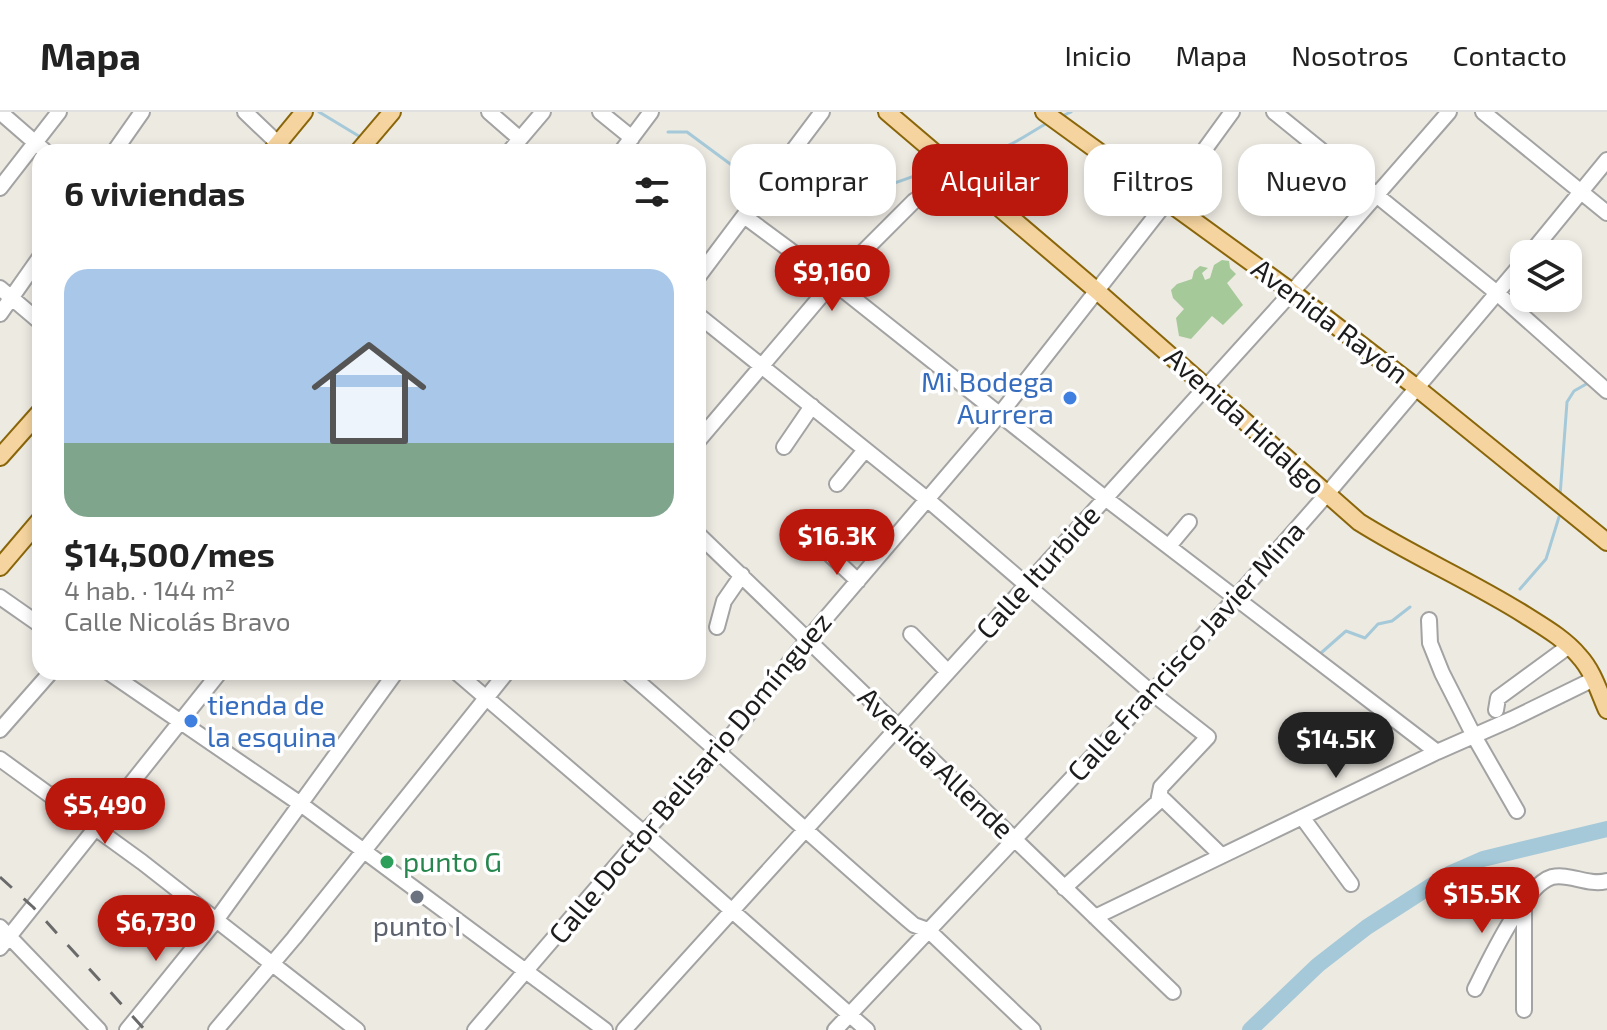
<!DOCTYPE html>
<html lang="es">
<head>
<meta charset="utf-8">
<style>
	body { margin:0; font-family:"Exo 2",sans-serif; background:#f6f6f6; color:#222; height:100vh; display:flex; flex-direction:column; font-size:30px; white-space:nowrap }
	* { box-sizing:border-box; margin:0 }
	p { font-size:26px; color:#767676 }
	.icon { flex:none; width:44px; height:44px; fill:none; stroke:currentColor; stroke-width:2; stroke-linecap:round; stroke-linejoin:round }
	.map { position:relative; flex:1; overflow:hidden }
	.panel { position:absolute; left:32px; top:32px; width:674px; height:536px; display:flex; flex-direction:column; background:#fff; border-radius:24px; box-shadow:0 4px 12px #0003 }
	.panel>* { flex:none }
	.top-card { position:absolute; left:730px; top:32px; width:756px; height:72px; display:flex; gap:16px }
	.controls { position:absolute; left:1510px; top:128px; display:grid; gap:16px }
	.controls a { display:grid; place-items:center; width:72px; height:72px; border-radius:16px; background:#fff; box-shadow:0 4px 12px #0003; font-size:40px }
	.price { position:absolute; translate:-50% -68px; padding:0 18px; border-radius:28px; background:#ba170d; color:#fff; font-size:26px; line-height:52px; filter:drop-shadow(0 2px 4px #0008) }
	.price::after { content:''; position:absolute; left:50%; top:48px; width:24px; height:18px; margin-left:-12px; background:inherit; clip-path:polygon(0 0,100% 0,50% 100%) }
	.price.on { background:#222; color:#fff }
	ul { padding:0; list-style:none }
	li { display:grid; align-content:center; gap:16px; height:424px; padding:0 32px }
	li span { display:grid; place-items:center; height:248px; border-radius:24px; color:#555 }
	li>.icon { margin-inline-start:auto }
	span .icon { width:144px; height:144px; fill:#fffc; stroke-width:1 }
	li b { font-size:34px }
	h2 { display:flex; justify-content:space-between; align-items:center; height:96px; padding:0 32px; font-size:34px }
	.pill { padding:0 28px; border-radius:24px; background:#fff; box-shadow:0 4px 12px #0003; font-size:28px; line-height:72px }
	.pill.on { background:#ba170d; color:#fff }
	header { display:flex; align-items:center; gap:48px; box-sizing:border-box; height:112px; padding:0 40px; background:#fff; border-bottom:2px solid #e0e0e0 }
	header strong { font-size:38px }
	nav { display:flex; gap:44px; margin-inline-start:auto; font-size:28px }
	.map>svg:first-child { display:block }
	.forest { fill:#a5c999 }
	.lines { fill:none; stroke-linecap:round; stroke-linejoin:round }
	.stream { stroke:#a5c9d8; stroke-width:3 }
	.river { stroke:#a5c9d8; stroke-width:16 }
	.minor-casing { stroke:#a3a3a3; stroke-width:18 }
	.major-casing { stroke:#8a660a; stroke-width:20 }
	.minor { stroke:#fff; stroke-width:14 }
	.major { stroke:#f5d49f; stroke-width:16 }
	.rail { stroke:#6a6a6a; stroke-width:3; stroke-dasharray:16 16; stroke-linecap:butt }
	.shop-dot { fill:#3f7fe0; stroke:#fff; stroke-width:3 }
	.leisure-dot { fill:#2e9e5b; stroke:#fff; stroke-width:3 }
	.worship-dot { fill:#6b7280; stroke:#fff; stroke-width:3 }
	.labels { text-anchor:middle; stroke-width:7; stroke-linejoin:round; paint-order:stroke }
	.street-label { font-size:28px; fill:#1c1c1c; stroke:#fff }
	.shop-label { font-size:28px; fill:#366cbe; stroke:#fff; text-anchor:end }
	.leisure-label { font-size:28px; fill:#27864d; stroke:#fff; text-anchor:start }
	.worship-label { font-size:28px; fill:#5b616d; stroke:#fff }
</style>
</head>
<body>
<header>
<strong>Mapa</strong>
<nav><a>Inicio</a><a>Mapa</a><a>Nosotros</a><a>Contacto</a></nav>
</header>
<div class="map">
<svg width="1607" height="918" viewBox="0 0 1607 918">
	<rect width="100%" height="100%" fill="#edeae2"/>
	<!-- forest -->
	<path class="forest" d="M 1222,148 L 1229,149 L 1230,156 L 1236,162 L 1227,171 L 1243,193 L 1223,213 L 1212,204 L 1191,227 L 1179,224 L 1176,206 L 1184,197 L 1173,186 L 1171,178 L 1177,172 L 1192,167 L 1194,159 L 1200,154 L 1208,156 L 1202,161 L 1205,168 L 1210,166 L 1214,153 Z"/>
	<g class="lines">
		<!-- stream -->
		<path class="stream" d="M 319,0 L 362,26
			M 1060,5 L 1071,0
			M 668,20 L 687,20 L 760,74
			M 953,49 C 978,27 979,44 999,37 C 1016,32 1034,18 1049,10
			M 770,81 C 815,108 896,69 943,54
			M 1560,384 L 1567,290 L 1574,279 L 1588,271
			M 1520,477 L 1546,447 L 1559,405
			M 1321,541 L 1346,519 L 1365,526 L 1378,512 L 1392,509 L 1410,495"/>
		<!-- river -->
		<path class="river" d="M 1250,918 L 1318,853 L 1367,815 L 1451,761 L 1483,747 L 1607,717"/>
		<!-- minor casing -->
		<g class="minor-casing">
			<path id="minor" d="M 0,0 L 46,40
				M 245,0 L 287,40
				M 489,0 L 520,27
				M 600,0 L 632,26
				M 1274,0 L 1497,181 L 1607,279
				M 1483,0 L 1607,101
				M 114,40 L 142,0
				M 509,40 L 543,0
				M 621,40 L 651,0
				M 0,76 L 59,0
				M 744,104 L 833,170 L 1105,386 L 1437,640
				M 1530,142 L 1607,48
				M 698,165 L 822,0
				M 0,176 L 40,210
				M 0,202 L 40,145
				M 698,203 L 928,388 L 1152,581 L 1208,625 L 1161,675 L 1158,690 L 1064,776
				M 698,329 L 833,170 L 914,89 L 957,61
				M 784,335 L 812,294
				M 837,372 L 865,338
				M 698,422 L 1173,880
				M 1169,434 L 1189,410
				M 825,438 L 858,469
				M 0,485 L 40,513
				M 1429,508 L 1430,531 L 1442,561 L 1474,624 L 1517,699
				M 717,515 L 724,489 L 742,463
				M 911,522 L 948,560
				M 108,560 L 302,693 L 605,918
				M 456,560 L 644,721 L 867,918
				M 627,560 C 724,643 817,730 914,813 L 928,818 L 1033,918
				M 1496,598 L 1498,586 L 1569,534
				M 0,618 L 51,560
				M 0,647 L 142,750 L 357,918
				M 1160,684 L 1222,744
				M 1302,705 L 1351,772
				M 1524,792 L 1524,898
				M 1095,805 L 1437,640 L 1512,607 L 1594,567
				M 0,815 L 99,918
				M 0,836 L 220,560
				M 1475,877 C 1488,851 1524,773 1552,765 C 1570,761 1588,774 1607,769
				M 127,918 L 217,807 L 396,560
				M 216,918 L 294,826 L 507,560
				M 475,918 L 644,721 L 719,639 L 808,527 L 1000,302 L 1168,88 L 1232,0
				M 624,918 L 1292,180 L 1449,0
				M 835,918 L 1152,581 L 1327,382 L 1524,149"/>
		</g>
		<!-- major casing -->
		<g class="major-casing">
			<path id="major" d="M 887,0 L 1097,179 L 1359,410 C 1413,444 1471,469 1525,503 C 1544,515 1565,527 1579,544 C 1593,559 1599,580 1607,598
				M 1044,0 L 1292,180 L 1417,276 L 1607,430
				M 271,40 L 304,0
				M 358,40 L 392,0
				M 0,345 L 40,300
				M 0,455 L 40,408"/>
		</g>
		<!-- minor -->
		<use href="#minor" class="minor"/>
		<!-- major -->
		<use href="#major" class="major"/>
		<!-- rail -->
		<path class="rail" d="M 0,765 L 33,795 L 145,918"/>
	</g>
	<!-- markers -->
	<g class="shop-dot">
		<circle cx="1070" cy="286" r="8"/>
		<circle cx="191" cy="609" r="8"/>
	</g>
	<circle class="leisure-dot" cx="387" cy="750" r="8"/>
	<circle class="worship-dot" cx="417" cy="785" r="8"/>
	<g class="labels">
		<!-- street labels -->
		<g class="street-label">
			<text transform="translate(1330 209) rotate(37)" y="10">Avenida Rayón</text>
			<text transform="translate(1245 309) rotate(42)" y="10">Avenida Hidalgo</text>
			<text transform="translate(1038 460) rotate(-48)" y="10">Calle Iturbide</text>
			<text transform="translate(1186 539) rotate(-48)" y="10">Calle Francisco Javier Mina</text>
			<text transform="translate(936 651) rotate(44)" y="10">Avenida Allende</text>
			<text transform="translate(690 666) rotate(-50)" y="10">Calle Doctor Belisario Domínguez</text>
		</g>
		<!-- shop labels -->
		<g class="shop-label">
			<text x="1054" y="280">Mi Bodega<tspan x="1054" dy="32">Aurrera</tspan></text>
			<text x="207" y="603" text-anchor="start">tienda de<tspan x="207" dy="32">la esquina</tspan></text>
		</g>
		<!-- leisure labels -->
		<g class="leisure-label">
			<text x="403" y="760">punto G</text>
		</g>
		<!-- worship labels -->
		<g class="worship-label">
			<text x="417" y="824">punto I</text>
		</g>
	</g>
</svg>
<div class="controls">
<a><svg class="icon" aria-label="layers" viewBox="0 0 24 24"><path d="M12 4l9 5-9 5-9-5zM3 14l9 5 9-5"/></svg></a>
</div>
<b class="price" style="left:832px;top:201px">$9,160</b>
<b class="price" style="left:837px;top:465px">$16.3K</b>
<b class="price on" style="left:1336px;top:668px">$14.5K</b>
<b class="price" style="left:105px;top:734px">$5,490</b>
<b class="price" style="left:1482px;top:823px">$15.5K</b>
<b class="price" style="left:156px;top:851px">$6,730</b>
<div class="top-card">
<a class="pill">Comprar</a>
<a class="pill on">Alquilar</a>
<a class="pill">Filtros</a>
<a class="pill">Nuevo</a>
</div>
<section class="panel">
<h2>6 viviendas<svg class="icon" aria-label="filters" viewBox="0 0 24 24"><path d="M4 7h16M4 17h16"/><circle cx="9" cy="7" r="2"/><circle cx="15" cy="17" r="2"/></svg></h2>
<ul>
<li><span style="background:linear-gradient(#a9c7e8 70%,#7fa58c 0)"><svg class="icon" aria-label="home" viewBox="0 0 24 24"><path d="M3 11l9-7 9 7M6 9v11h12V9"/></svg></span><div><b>$14,500/mes</b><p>4 hab. · 144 m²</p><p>Calle Nicolás Bravo</p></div></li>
</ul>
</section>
</div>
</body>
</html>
